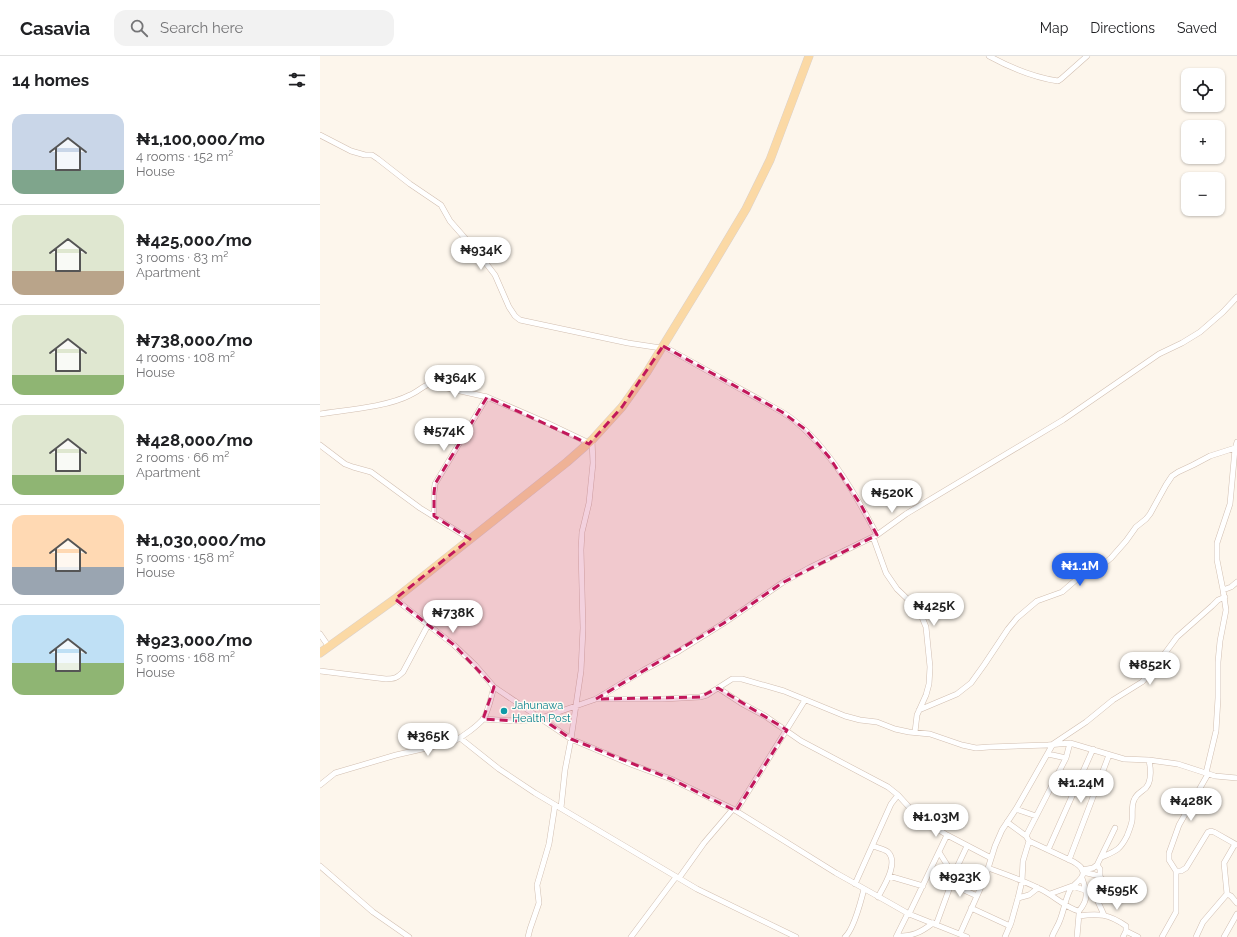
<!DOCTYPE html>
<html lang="en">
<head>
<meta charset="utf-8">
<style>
	body { margin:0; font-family:Raleway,sans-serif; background:#f2f2f2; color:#202124; height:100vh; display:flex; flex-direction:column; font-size:15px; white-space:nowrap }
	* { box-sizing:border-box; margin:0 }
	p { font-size:13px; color:#757577 }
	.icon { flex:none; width:22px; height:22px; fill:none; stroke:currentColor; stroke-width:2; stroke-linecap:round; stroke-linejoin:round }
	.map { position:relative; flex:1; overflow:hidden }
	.drawer { display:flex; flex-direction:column; background:#fff; width:320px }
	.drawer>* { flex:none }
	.tools { position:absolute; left:861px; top:12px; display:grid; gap:8px }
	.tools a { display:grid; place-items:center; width:44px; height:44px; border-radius:8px; background:#fff; box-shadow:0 1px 3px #0004; font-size:20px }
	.price { position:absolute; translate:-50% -34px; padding:0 9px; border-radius:14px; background:#fff; color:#222; font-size:13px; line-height:26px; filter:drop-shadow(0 1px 2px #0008) }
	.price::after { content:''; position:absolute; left:50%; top:24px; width:12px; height:9px; margin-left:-6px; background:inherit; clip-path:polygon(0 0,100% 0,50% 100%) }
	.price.selected { background:#2563eb; color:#fff }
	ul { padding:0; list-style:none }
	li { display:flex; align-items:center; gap:12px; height:100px; padding:0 12px }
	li+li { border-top:1px solid #e0e0e0 }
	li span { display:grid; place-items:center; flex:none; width:112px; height:80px; border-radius:12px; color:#555 }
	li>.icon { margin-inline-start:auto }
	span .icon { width:48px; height:48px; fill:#fffc; stroke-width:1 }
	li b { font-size:17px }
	h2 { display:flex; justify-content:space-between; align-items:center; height:48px; padding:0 12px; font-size:17px }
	header { display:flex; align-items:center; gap:24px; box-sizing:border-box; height:56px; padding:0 20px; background:#fff; border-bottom:1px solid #e0e0e0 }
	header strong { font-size:19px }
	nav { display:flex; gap:22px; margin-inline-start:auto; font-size:14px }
	.search { width:280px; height:36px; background:#f2f2f2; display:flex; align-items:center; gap:10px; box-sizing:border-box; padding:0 14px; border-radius:12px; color:#757577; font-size:15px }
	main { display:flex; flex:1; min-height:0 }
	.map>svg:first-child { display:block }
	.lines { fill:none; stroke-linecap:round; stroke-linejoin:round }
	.street-casing { stroke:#d1beb0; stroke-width:6 }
	.primary-casing { stroke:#dad1cd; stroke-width:9 }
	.street { stroke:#fff; stroke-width:5 }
	.primary { stroke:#fbd9a5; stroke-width:8 }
	.marked { fill:#c2185b; fill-opacity:0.2; stroke:#c2185b; stroke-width:3; stroke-dasharray:8 5; stroke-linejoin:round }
	.culture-dot { fill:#0f9aa8; stroke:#fffaf3; stroke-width:1.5 }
	.labels { text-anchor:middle; stroke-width:3; stroke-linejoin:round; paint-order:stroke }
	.culture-label { font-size:11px; fill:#0d838f; stroke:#fffaf3; text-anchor:start }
</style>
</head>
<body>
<header>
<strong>Casavia</strong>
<div class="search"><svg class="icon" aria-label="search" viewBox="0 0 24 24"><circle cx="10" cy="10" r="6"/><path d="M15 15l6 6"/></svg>Search here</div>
<nav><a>Map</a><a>Directions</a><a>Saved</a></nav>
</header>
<main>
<section class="drawer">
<h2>14 homes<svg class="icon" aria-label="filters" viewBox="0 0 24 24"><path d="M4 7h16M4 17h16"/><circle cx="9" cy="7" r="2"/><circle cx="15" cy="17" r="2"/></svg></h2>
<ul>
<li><span style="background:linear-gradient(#c9d6e8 70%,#7fa58c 0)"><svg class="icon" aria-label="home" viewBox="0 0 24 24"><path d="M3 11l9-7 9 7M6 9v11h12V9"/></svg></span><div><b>₦1,100,000/mo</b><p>4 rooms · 152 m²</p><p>House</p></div></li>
<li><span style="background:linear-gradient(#dfe7d0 70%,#b9a48a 0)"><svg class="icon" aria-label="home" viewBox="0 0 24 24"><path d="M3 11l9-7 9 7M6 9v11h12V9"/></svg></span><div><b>₦425,000/mo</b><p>3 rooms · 83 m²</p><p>Apartment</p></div></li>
<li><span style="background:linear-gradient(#dfe7d0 75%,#8fb573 0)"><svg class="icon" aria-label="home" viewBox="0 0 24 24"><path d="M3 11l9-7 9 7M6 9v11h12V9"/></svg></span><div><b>₦738,000/mo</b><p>4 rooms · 108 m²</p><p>House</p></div></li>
<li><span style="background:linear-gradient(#dfe7d0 75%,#8fb573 0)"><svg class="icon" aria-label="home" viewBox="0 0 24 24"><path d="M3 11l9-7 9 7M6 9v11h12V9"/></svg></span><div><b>₦428,000/mo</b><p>2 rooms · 66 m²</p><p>Apartment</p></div></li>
<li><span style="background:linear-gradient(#ffd9b3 65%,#9aa5b1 0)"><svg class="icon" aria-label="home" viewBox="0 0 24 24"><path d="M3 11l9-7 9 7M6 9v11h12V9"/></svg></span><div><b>₦1,030,000/mo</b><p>5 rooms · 158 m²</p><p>House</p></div></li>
<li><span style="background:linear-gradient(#bfe0f5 60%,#8fb573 0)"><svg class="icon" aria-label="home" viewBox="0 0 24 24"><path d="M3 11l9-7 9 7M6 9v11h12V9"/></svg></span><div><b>₦923,000/mo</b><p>5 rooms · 168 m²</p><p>House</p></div></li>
</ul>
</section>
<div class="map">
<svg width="917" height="881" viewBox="0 0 917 881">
	<rect width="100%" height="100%" fill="#fdf6ec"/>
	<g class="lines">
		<!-- street casing -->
		<g class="street-casing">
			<path id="street" d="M 669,0 C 691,12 712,21 738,25 L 741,23 L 767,0
				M 0,79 L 31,95 L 45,99 L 52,99 L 58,103 L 90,128 L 121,149 L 130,165 L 158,197 L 175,219 L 189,251 L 195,260 L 200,264 L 308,287 L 341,292
				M 343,290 L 462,356 C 503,381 535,437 557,479
				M 0,358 C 26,354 67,351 90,339 C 97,336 102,331 109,328 L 167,341 L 227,367 L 269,387
				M 0,389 L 25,408 L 33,411 L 51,416 L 100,452 L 150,483
				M 114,460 L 114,437 L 115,428 L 167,341
				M 553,481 L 566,517 L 577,533 L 599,554 L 606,571 L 610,611 L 609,628 L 606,639 L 597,659 L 595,676
				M 903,534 L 911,531 L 917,526
				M 75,543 L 134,589 L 155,609 L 174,631 L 251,683 L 313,709 L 351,723 L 413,753 L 516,817 L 568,846 L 589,858 L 647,881
				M 0,578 L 9,591
				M 0,615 L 66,623 C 74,623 77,622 83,616 L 108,569
				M 398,632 L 421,647 L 445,660 L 481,685 L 568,731 L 578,739 L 598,761 L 627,779 L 671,802
				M 277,643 L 343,643 L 380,641 L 387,639 L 412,623 L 422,623 L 464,635 L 525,660 L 540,664 L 557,666 L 575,673 L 589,676 L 610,678 L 642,689 L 656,692 L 669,691 L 728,689 L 750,687 L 804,703 L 829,704 L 858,708 L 895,720 L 917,722
				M 599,654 L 637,638 L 651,627 L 664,609 L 688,573 L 697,562 L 717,545 L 742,536 L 765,516 L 785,507 L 791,502 L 806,485 L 816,471 L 826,463 L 830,458 L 846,429 L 852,420 L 858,416 L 873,409 L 890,400 L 915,392
				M 163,663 L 196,665 L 208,664 L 221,662 L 276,643 L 324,614 L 359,595 L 404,567 L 462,527 L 489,512 L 557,479 L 586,458 L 743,364 L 839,298 L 862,287 L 880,276 L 903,256 L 917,241
				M 140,682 L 179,713 L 215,737 L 377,833 L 476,881
				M 728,698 L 746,702
				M 886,717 L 896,675 L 898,642 L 898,606 L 900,585 L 906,554 L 903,534 L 897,504 L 897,487 L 910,448 L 915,393 L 917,386
				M 0,729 L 15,717 L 76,699 L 133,686 C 142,681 158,670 164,662 C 169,653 171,641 174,631
				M 241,752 L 245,714 L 251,683 L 261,615 L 263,572 L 261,494 L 262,476 L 269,447 L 273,407 L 272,384
				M 696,753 L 716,760
				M 416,755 L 485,644
				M 706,780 L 746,702 L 750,687
				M 709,785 L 754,806 C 758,809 763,811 763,817 C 763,824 753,828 750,834 C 745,844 744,854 740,864 C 738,870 734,875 732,881
				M 553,790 C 558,792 565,793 568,796 C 579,807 564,830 558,841
				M 728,794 L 773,693
				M 619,796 L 629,812 L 636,814
				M 782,801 C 796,795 800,794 807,780 C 809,775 811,770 812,765 C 813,758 811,751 814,744 C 816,739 818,738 822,735 C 833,729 831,714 829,704
				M 749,804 L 789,699
				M 777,809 L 780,813 L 780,821
				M 0,810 L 53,856 L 89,881
				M 668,812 C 685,818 702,824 718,832 C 731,837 747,853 759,855 C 769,843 767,836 762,822
				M 762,814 L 773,812 L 777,809 L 795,772
				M 856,815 L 861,815 L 866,812 L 888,776 L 891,775 L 894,776 L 917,789
				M 569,820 L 603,830
				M 359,822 L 384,787 L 413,753
				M 535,828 L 571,748 L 578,739
				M 631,828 L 657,840
				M 774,837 L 784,859
				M 730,838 L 752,830 L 774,837 C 779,835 787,826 780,821 C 776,818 768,818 763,816
				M 907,838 L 904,807 L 915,788
				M 698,842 L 709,839 L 718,832
				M 651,852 L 690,870
				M 589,858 L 627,779
				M 759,860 C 778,857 789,858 806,870 L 806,875 L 803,881
				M 616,869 L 638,809 L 647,790
				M 806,875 L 818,881
				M 640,878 L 665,822 L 675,790 L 682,774 L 696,753 L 733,688 L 766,666 L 793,644 L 822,626 L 831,616 L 857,581 L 892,550 L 898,544 L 905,541
				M 577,880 C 593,880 600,877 613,867
				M 208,881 L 210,873 L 219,847 L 217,829 L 229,788 L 235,749
				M 311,881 L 356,821
				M 525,881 C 534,873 541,845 544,833
				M 576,881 L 588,857
				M 685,881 L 691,867 L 698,842 L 702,825 L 703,805 L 709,785 L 706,780 L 687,766
				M 757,881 L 759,858
				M 842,881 L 856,856 L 856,815 L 849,804 L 849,797 L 859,769 L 888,718
				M 876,881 L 883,866 L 907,838 L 911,840 L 917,847
				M 904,881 L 917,858"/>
		</g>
		<!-- primary casing -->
		<g class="primary-casing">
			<path id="primary" d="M 0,597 L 75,543 L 247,406 L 272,384 L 302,351 L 327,316 L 389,215 L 426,153 L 450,104 L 489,0"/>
		</g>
		<!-- street -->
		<use href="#street" class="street"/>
		<!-- primary -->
		<use href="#primary" class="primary"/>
	</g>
	<!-- marked area -->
	<path class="marked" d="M 343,290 L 462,356 L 485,373 L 509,401 L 541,449 L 557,479 L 462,527 L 404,567 L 276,643 L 380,641 L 398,632 L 467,674 L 416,755 L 351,723 L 251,683 L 221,662 L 196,665 L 163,663 L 174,631 L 134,589 L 75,543 L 150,483 L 114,460 L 114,437 L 115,428 L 167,341 L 269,388 L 302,351 Z"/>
	<!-- markers -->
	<circle class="culture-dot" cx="184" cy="655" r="4"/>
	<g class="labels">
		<!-- culture labels -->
		<g class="culture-label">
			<text x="192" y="653">Jahunawa<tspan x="192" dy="13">Health Post</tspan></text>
		</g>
	</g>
</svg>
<div class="tools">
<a><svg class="icon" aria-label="locate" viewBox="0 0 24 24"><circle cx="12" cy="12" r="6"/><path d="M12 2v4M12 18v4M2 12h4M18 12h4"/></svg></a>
<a>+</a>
<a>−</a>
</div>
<b class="price" style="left:161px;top:215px">₦934K</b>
<b class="price" style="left:135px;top:343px">₦364K</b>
<b class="price" style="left:124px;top:396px">₦574K</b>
<b class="price" style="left:572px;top:458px">₦520K</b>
<b class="price selected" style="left:760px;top:531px">₦1.1M</b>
<b class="price" style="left:614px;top:571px">₦425K</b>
<b class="price" style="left:133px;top:578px">₦738K</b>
<b class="price" style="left:830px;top:630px">₦852K</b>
<b class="price" style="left:108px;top:701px">₦365K</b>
<b class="price" style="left:761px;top:748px">₦1.24M</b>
<b class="price" style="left:871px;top:766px">₦428K</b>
<b class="price" style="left:616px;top:782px">₦1.03M</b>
<b class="price" style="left:640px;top:842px">₦923K</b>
<b class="price" style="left:797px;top:855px">₦595K</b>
</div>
</main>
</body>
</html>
